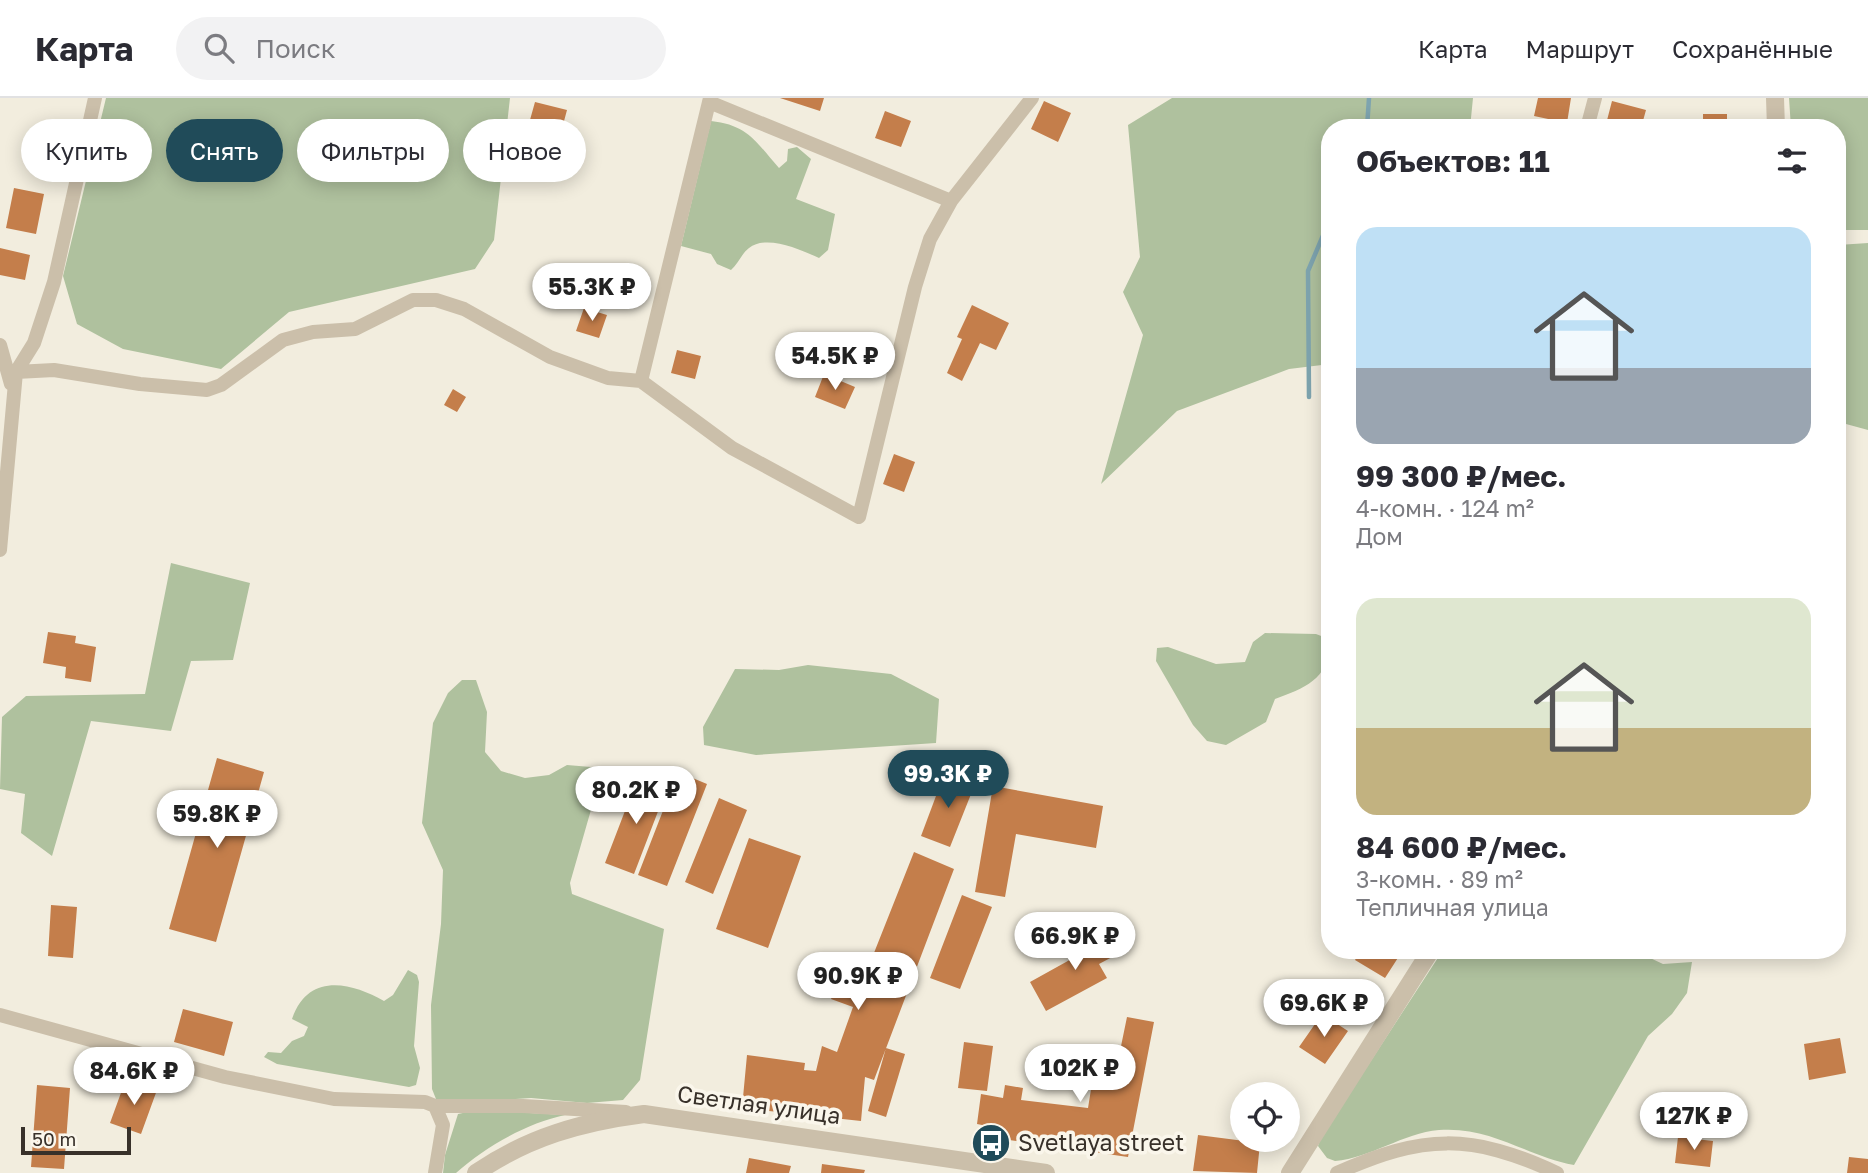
<!DOCTYPE html>
<html lang="ru">
<head>
<meta charset="utf-8">
<style>
	body { margin:0; font-family:"Golos Text",sans-serif; background:#f2f2f3; color:#2b2b33; height:100vh; display:flex; flex-direction:column; font-size:26px; white-space:nowrap }
	* { box-sizing:border-box; margin:0 }
	p { font-size:23px; color:#7c7c81 }
	.icon { flex:none; width:38px; height:38px; fill:none; stroke:currentColor; stroke-width:2; stroke-linecap:round; stroke-linejoin:round }
	.map { position:relative; flex:1; overflow:hidden }
	.side { position:absolute; left:1321px; top:21px; width:525px; height:840px; display:flex; flex-direction:column; background:#fff; border-radius:28px; box-shadow:0 4px 18px #0003 }
	.side>* { flex:none }
	.top-card { position:absolute; left:21px; top:21px; width:665px; height:63px; display:flex; gap:14px }
	.controls { position:absolute; left:1230px; top:984px; display:grid; gap:14px }
	.controls a { display:grid; place-items:center; width:70px; height:70px; border-radius:50%; background:#fff; box-shadow:0 4px 18px #0003; font-size:35px }
	.scale { position:absolute; left:21px; bottom:18px; width:110px; box-sizing:border-box; padding-left:7px; border:4px solid #38312a; border-top:0; font-size:19px; line-height:24px; white-space:nowrap; color:#38312a; -webkit-text-stroke:5px #faf6eb; paint-order:stroke }
	.price { position:absolute; translate:-50% -60px; padding:0 16px; border-radius:24px; background:#fff; color:#222; font-size:23px; line-height:46px; filter:drop-shadow(0 2px 4px #0008) }
	.price::after { content:''; position:absolute; left:50%; top:42px; width:21px; height:16px; margin-left:-10px; background:inherit; clip-path:polygon(0 0,100% 0,50% 100%) }
	.price.active { background:#204b59; color:#fff }
	ul { padding:0; list-style:none }
	li { display:grid; align-content:center; gap:14px; height:371px; padding:0 35px }
	li span { display:grid; place-items:center; height:217px; border-radius:21px; color:#555 }
	li>.icon { margin-inline-start:auto }
	span .icon { width:126px; height:126px; fill:#fffc; stroke-width:1 }
	li b { font-size:30px }
	h2 { display:flex; justify-content:space-between; align-items:center; height:84px; padding:0 35px; font-size:30px }
	.pill { padding:0 24px; border-radius:32px; background:#fff; box-shadow:0 4px 18px #0003; font-size:24px; line-height:63px }
	.pill.active { background:#204b59; color:#fff }
	header { display:flex; align-items:center; gap:42px; box-sizing:border-box; height:98px; padding:0 35px; background:#fff; border-bottom:2px solid #e1e1e2 }
	header strong { font-size:33px }
	nav { display:flex; gap:38px; margin-inline-start:auto; font-size:24px }
	.search { width:490px; height:63px; background:#f2f2f3; display:flex; align-items:center; gap:18px; box-sizing:border-box; padding:0 24px; border-radius:38px; color:#7c7c81; font-size:26px }
	.map>svg:first-child { display:block }
	.green { fill:#afc19e }
	.lines { fill:none; stroke-linecap:round; stroke-linejoin:round }
	.stream { stroke:#7ea4af; stroke-width:4.5 }
	.building { fill:#c47e4b }
	.minor { stroke:#cbbfaa; stroke-width:14 }
	.tertiary { stroke:#cbbfaa; stroke-width:18 }
	.labels { text-anchor:middle; stroke-width:7; stroke-linejoin:round; paint-order:stroke }
	.street-label { font-size:23px; fill:#38312a; stroke:#faf6eb }
	.poi-label { font-size:23px; fill:#38312a; stroke:#faf6eb; text-anchor:start }
</style>
</head>
<body>
<header>
<strong>Карта</strong>
<div class="search"><svg class="icon" aria-label="search" viewBox="0 0 24 24"><circle cx="10" cy="10" r="6"/><path d="M15 15l6 6"/></svg>Поиск</div>
<nav><a>Карта</a><a>Маршрут</a><a>Сохранённые</a></nav>
</header>
<div class="map">
<svg width="1868" height="1075" viewBox="0 0 1868 1075">
	<rect width="100%" height="100%" fill="#f2edde"/>
	<!-- green -->
	<path class="green" d="M 106,0 L 510,0 L 494,142 L 475,171 L 289,214 L 221,271 L 123,251 L 77,226 L 63,178 Z
		M 1172,0 L 1473,0 L 1470,30 L 1330,30 L 1330,266 L 1289,271 L 1177,313 L 1101,386 L 1143,237 L 1123,194 L 1140,159 L 1128,27 Z
		M 1789,0 L 1868,0 L 1868,132 L 1838,132 L 1838,30 L 1791,30 Z
		M 711,23 C 748,27 756,44 779,70 L 787,63 L 788,51 L 797,49 L 811,61 L 796,101 L 835,116 L 828,152 L 819,160 C 801,152 767,136 749,150 C 742,155 738,166 731,172 L 717,166 L 711,156 L 681,148 Z
		M 1868,145 L 1868,332 L 1846,326 L 1838,319 L 1838,147 Z
		M 171,465 L 250,485 L 233,562 L 191,563 L 171,633 L 91,623 L 52,758 L 21,735 L 25,696 L 0,691 L 2,619 L 26,598 L 145,596 Z
		M 1265,535 L 1316,536 L 1329,541 C 1332,580 1305,590 1275,601 L 1266,624 L 1226,647 L 1207,643 L 1193,627 L 1156,563 L 1157,550 L 1168,549 L 1216,566 L 1245,564 L 1253,544 Z
		M 808,567 L 891,576 L 939,601 L 936,645 L 756,657 L 704,647 L 703,629 L 735,571 L 779,572 Z
		M 462,582 L 476,582 L 487,614 L 485,654 L 501,673 L 525,680 L 549,677 L 567,667 L 603,670 L 570,785 L 572,796 L 664,831 L 640,982 L 623,1002 L 587,1005 L 531,1000 L 448,1005 L 436,1001 L 432,991 L 431,907 L 441,826 L 443,772 L 422,725 L 433,625 L 448,595 Z
		M 1443,852 L 1633,852 L 1663,866 L 1692,864 L 1687,895 L 1672,916 L 1648,938 L 1574,1067 C 1526,1058 1491,1028 1439,1032 C 1403,1035 1371,1060 1335,1063 L 1327,1060 L 1318,1048 L 1320,1041 Z
		M 408,872 L 417,877 L 419,884 L 414,948 L 420,970 L 416,987 L 409,989 L 277,966 L 264,959 L 268,954 L 281,955 L 292,943 L 304,938 L 308,929 L 292,921 C 308,874 351,884 384,903 L 393,897 Z
		M 477,1012 L 565,1017 C 527,1025 485,1049 456,1075 L 443,1075 L 445,1057 L 458,1016 Z"/>
	<g class="lines">
		<!-- stream -->
		<path class="stream" d="M 1367,30 L 1369,0
			M 1309,299 L 1308,173 L 1330,121"/>
	</g>
	<!-- building -->
	<path class="building" d="M 780,0 L 824,0 L 820,13 Z
		M 1538,0 L 1571,0 L 1567,25 L 1534,18 Z
		M 1044,3 L 1071,15 L 1058,44 L 1031,31 Z
		M 1612,3 L 1646,12 L 1641,30 L 1605,30 Z
		M 535,4 L 567,12 L 560,38 L 528,29 Z
		M 885,13 L 911,23 L 901,49 L 875,40 Z
		M 1703,16 L 1727,16 L 1727,30 L 1703,30 Z
		M 35,41 L 64,47 L 60,71 L 30,65 Z
		M 14,90 L 44,96 L 36,136 L 6,130 Z
		M 0,150 L 30,157 L 25,182 L 0,177 Z
		M 972,207 L 1009,225 L 996,252 L 980,245 L 962,283 L 947,275 L 962,241 L 957,239 Z
		M 584,210 L 607,217 L 599,240 L 576,233 Z
		M 677,252 L 701,258 L 695,281 L 671,275 Z
		M 824,276 L 855,289 L 845,311 L 815,299 Z
		M 453,291 L 466,299 L 457,314 L 444,307 Z
		M 894,356 L 915,364 L 904,394 L 883,386 Z
		M 48,534 L 76,538 L 75,545 L 96,549 L 91,584 L 65,580 L 66,569 L 43,565 Z
		M 217,660 L 264,674 L 216,844 L 169,831 Z
		M 678,674 L 707,686 L 667,788 L 638,777 Z
		M 945,674 L 975,686 L 950,749 L 921,738 Z
		M 638,679 L 667,690 L 634,776 L 605,765 Z
		M 993,688 L 1103,708 L 1096,750 L 1016,736 L 1005,799 L 975,794 Z
		M 719,700 L 747,712 L 713,796 L 685,784 Z
		M 749,740 L 801,758 L 768,850 L 716,831 Z
		M 914,754 L 954,771 L 874,982 L 865,979 L 861,1023 L 742,1010 L 747,957 L 805,965 L 804,972 L 816,973 L 822,948 L 837,954 L 853,909 L 831,901 L 846,863 L 868,870 Z
		M 962,797 L 992,809 L 960,891 L 930,880 Z
		M 51,807 L 77,809 L 73,860 L 48,858 Z
		M 1097,828 L 1114,858 L 1099,866 L 1107,880 L 1046,913 L 1030,884 L 1084,854 L 1076,840 Z
		M 1361,852 L 1403,852 L 1385,880 L 1355,862 Z
		M 183,911 L 233,924 L 224,958 L 174,944 Z
		M 1322,916 L 1348,933 L 1325,966 L 1299,949 Z
		M 1127,919 L 1154,924 L 1128,1059 L 981,1038 L 982,1027 L 977,1026 L 981,996 L 1003,1000 L 1005,987 L 1023,990 L 1021,1002 L 1088,1010 L 1098,948 L 1120,953 Z
		M 1840,940 L 1846,975 L 1809,982 L 1804,946 Z
		M 964,944 L 993,948 L 987,993 L 958,990 Z
		M 886,950 L 905,956 L 886,1019 L 868,1013 Z
		M 126,981 L 157,992 L 141,1036 L 110,1025 Z
		M 37,987 L 70,990 L 64,1071 L 31,1069 Z
		M 1198,1037 L 1260,1045 L 1257,1075 L 1193,1073 Z
		M 1678,1039 L 1713,1043 L 1710,1069 L 1675,1065 Z
		M 1849,1059 L 1868,1061 L 1868,1075 L 1847,1075 Z
		M 749,1060 L 791,1068 L 789,1075 L 746,1075 Z
		M 822,1066 L 865,1072 L 864,1075 L 821,1075 Z"/>
	<g class="lines">
		<!-- minor -->
		<path class="minor" d="M 709,4 L 951,103
			M 1587,30 L 1595,0
			M 0,247 L 11,286
			M 16,274 L 54,272 L 140,286 L 207,292 L 221,287 L 283,242 L 313,234 L 355,231 L 413,202 L 436,202 L 464,211 L 550,259 L 608,280 L 641,283 L 732,350 L 859,419 L 915,189 L 930,141 L 951,103 L 1032,0
			M 641,283 L 710,0
			M 0,452 L 16,274 L 34,245 L 54,184 L 95,0
			M 0,917 L 225,979 L 334,1001 L 425,1004 L 435,1008 L 443,1027 L 435,1075
			M 435,1008 L 523,1008 L 626,1014
			M 1337,1075 C 1423,1036 1471,1035 1557,1075"/>
		<!-- tertiary -->
		<path class="tertiary" d="M 1775,0 L 1776,30
			M 476,1075 C 528,1039 582,1024 644,1016 L 1046,1075
			M 1290,1075 L 1431,852"/>
	</g>
	<!-- icons -->
	<defs>
		<g id="bus-disc" transform="scale(2.0125)"><circle r="9.5" fill="#204b59" stroke="#faf6eb"/><path d="M-5-6H5V4H4V6H2V4H-2V6H-4V4H-5ZM-3.5-4V0h7V-4ZM-3.5 1.2v1.5H-2V1.2ZM2 1.2v1.5H3.5V1.2Z" fill="#fff"/></g>
	</defs>
	<g fill-rule="evenodd">
		<use href="#bus-disc" x="991" y="1045"/>
	</g>
	<g class="labels">
		<!-- street labels -->
		<g class="street-label">
			<text transform="translate(759 1007) rotate(8)" y="8">Светлая улица</text>
		</g>
		<!-- poi labels -->
		<g class="poi-label">
			<text x="1018" y="1053">Svetlaya street</text>
		</g>
	</g>
</svg>
<div class="controls">
<a><svg class="icon" aria-label="locate" viewBox="0 0 24 24"><circle cx="12" cy="12" r="6"/><path d="M12 2v4M12 18v4M2 12h4M18 12h4"/></svg></a>
</div>
<div class="scale">50 m</div>
<b class="price" style="left:592px;top:225px">55.3K ₽</b>
<b class="price" style="left:835px;top:294px">54.5K ₽</b>
<b class="price active" style="left:948px;top:712px">99.3K ₽</b>
<b class="price" style="left:636px;top:728px">80.2K ₽</b>
<b class="price" style="left:217px;top:752px">59.8K ₽</b>
<b class="price" style="left:1075px;top:874px">66.9K ₽</b>
<b class="price" style="left:858px;top:914px">90.9K ₽</b>
<b class="price" style="left:1324px;top:941px">69.6K ₽</b>
<b class="price" style="left:1080px;top:1006px">102K ₽</b>
<b class="price" style="left:134px;top:1009px">84.6K ₽</b>
<b class="price" style="left:1694px;top:1054px">127K ₽</b>
<div class="top-card">
<a class="pill">Купить</a>
<a class="pill active">Снять</a>
<a class="pill">Фильтры</a>
<a class="pill">Новое</a>
</div>
<section class="side">
<h2>Объектов: 11<svg class="icon" aria-label="filters" viewBox="0 0 24 24"><path d="M4 7h16M4 17h16"/><circle cx="9" cy="7" r="2"/><circle cx="15" cy="17" r="2"/></svg></h2>
<ul>
<li><span style="background:linear-gradient(#bfe0f5 65%,#9aa5b1 0)"><svg class="icon" aria-label="home" viewBox="0 0 24 24"><path d="M3 11l9-7 9 7M6 9v11h12V9"/></svg></span><div><b>99 300 ₽/мес.</b><p>4-комн. · 124 m²</p><p>Дом</p></div></li>
<li><span style="background:linear-gradient(#dfe7d0 60%,#c2b280 0)"><svg class="icon" aria-label="home" viewBox="0 0 24 24"><path d="M3 11l9-7 9 7M6 9v11h12V9"/></svg></span><div><b>84 600 ₽/мес.</b><p>3-комн. · 89 m²</p><p>Тепличная улица</p></div></li>
</ul>
</section>
</div>
</body>
</html>
